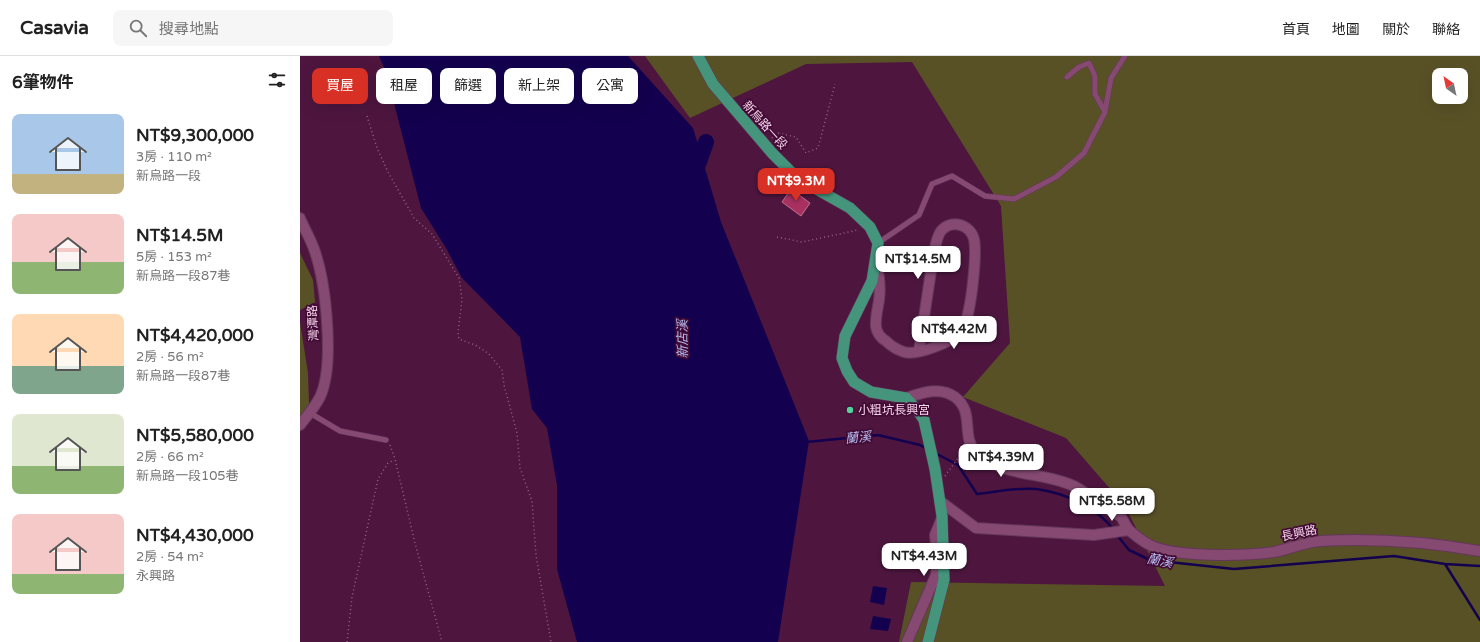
<!DOCTYPE html>
<html lang="zh-TW">
<head>
<meta charset="utf-8">
<style>
	body { margin:0; font-family:"Varela Round","Noto Sans TC",sans-serif; background:#f6f6f6; color:#222; height:100vh; display:flex; flex-direction:column; font-size:15px; white-space:nowrap }
	* { box-sizing:border-box; margin:0 }
	p { font-size:13px; color:#767676 }
	.icon { flex:none; width:22px; height:22px; fill:none; stroke:currentColor; stroke-width:2; stroke-linecap:round; stroke-linejoin:round }
	.map { position:relative; flex:1; overflow:hidden }
	.side { display:flex; flex-direction:column; background:#fff; width:300px }
	.side>* { flex:none }
	.hud { position:absolute; left:12px; top:12px; width:380px; height:36px; display:flex; gap:8px }
	.needle { width:26px; rotate:327deg }
	.buttons { position:absolute; left:1132px; top:12px; display:grid; gap:8px }
	.buttons a { display:grid; place-items:center; width:36px; height:36px; border-radius:8px; background:#fff; box-shadow:0 4px 16px #0002; font-size:20px }
	.price { position:absolute; translate:-50% -34px; padding:0 9px; border-radius:8px; background:#fff; color:#222; font-size:13px; line-height:26px; filter:drop-shadow(0 1px 2px #0008) }
	.price::after { content:''; position:absolute; left:50%; top:24px; width:12px; height:9px; margin-left:-6px; background:inherit; clip-path:polygon(0 0,100% 0,50% 100%) }
	.price.active { background:#d93025; color:#fff }
	ul { padding:0; list-style:none }
	li { display:flex; align-items:center; gap:12px; height:100px; padding:0 12px }
	li span { display:grid; place-items:center; flex:none; width:112px; height:80px; border-radius:8px; color:#555 }
	li>.icon { margin-inline-start:auto }
	span .icon { width:48px; height:48px; fill:#fffc; stroke-width:1 }
	li b { font-size:17px }
	h2 { display:flex; justify-content:space-between; align-items:center; height:48px; padding:0 12px; font-size:17px }
	.pill { padding:0 14px; border-radius:8px; background:#fff; box-shadow:0 4px 16px #0002; font-size:14px; line-height:36px }
	.pill.active { background:#d93025; color:#fff }
	header { display:flex; align-items:center; gap:24px; box-sizing:border-box; height:56px; padding:0 20px; background:#fff; border-bottom:1px solid #e0e0e0 }
	header strong { font-size:19px }
	nav { display:flex; gap:22px; margin-inline-start:auto; font-size:14px }
	.search { width:280px; height:36px; background:#f6f6f6; display:flex; align-items:center; gap:10px; box-sizing:border-box; padding:0 14px; border-radius:8px; color:#767676; font-size:15px }
	main { display:flex; flex:1; min-height:0 }
	.map>svg:first-child { display:block }
	.green { fill:#595126; fill-rule:evenodd }
	.water { fill:#13004e }
	.lines { fill:none; stroke-linecap:round; stroke-linejoin:round }
	.stream { stroke:#13004e; stroke-width:2.5 }
	.river { stroke:#13004e; stroke-width:16 }
	.building { fill:#a83162; stroke:#be738b }
	.service-casing { stroke:#643759; stroke-width:6 }
	.minor-casing { stroke:#643759; stroke-width:12 }
	.primary-casing { stroke:#643759; stroke-width:12 }
	.path { stroke:#926284; stroke-width:1.5; stroke-dasharray:1 3; stroke-linecap:butt }
	.service { stroke:#854972; stroke-width:5 }
	.minor { stroke:#854972; stroke-width:10 }
	.primary { stroke:#45957d; stroke-width:11 }
	.poi-dot { fill:#53d397; stroke:#420b35; stroke-width:1.5 }
	.labels { text-anchor:middle; stroke-width:3.5; stroke-linejoin:round; paint-order:stroke }
	.street-label { font-size:12px; fill:#f7d3ea; stroke:#420b35 }
	.poi-label { font-size:12px; fill:#f7d3ea; stroke:#420b35; text-anchor:start }
	.water-label { font-size:13px; font-style:italic; fill:#b6bcf1; stroke:#420b35 }
</style>
</head>
<body>
<header>
<strong>Casavia</strong>
<div class="search"><svg class="icon" aria-label="search" viewBox="0 0 24 24"><circle cx="10" cy="10" r="6"/><path d="M15 15l6 6"/></svg>搜尋地點</div>
<nav><a>首頁</a><a>地圖</a><a>關於</a><a>聯絡</a></nav>
</header>
<main>
<section class="side">
<h2>6筆物件<svg class="icon" aria-label="filters" viewBox="0 0 24 24"><path d="M4 7h16M4 17h16"/><circle cx="9" cy="7" r="2"/><circle cx="15" cy="17" r="2"/></svg></h2>
<ul>
<li><span style="background:linear-gradient(#a9c7e8 75%,#c2b280 0)"><svg class="icon" aria-label="home" viewBox="0 0 24 24"><path d="M3 11l9-7 9 7M6 9v11h12V9"/></svg></span><div><b>NT$9,300,000</b><p>3房 · 110 m²</p><p>新烏路一段</p></div></li>
<li><span style="background:linear-gradient(#f6c9c9 60%,#8fb573 0)"><svg class="icon" aria-label="home" viewBox="0 0 24 24"><path d="M3 11l9-7 9 7M6 9v11h12V9"/></svg></span><div><b>NT$14.5M</b><p>5房 · 153 m²</p><p>新烏路一段87巷</p></div></li>
<li><span style="background:linear-gradient(#ffd9b3 65%,#7fa58c 0)"><svg class="icon" aria-label="home" viewBox="0 0 24 24"><path d="M3 11l9-7 9 7M6 9v11h12V9"/></svg></span><div><b>NT$4,420,000</b><p>2房 · 56 m²</p><p>新烏路一段87巷</p></div></li>
<li><span style="background:linear-gradient(#dfe7d0 65%,#8fb573 0)"><svg class="icon" aria-label="home" viewBox="0 0 24 24"><path d="M3 11l9-7 9 7M6 9v11h12V9"/></svg></span><div><b>NT$5,580,000</b><p>2房 · 66 m²</p><p>新烏路一段105巷</p></div></li>
<li><span style="background:linear-gradient(#f6c9c9 75%,#8fb573 0)"><svg class="icon" aria-label="home" viewBox="0 0 24 24"><path d="M3 11l9-7 9 7M6 9v11h12V9"/></svg></span><div><b>NT$4,430,000</b><p>2房 · 54 m²</p><p>永興路</p></div></li>
</ul>
</section>
<div class="map">
<svg width="1180" height="586" viewBox="0 0 1180 586">
	<rect width="100%" height="100%" fill="#4e163f"/>
	<!-- green -->
	<path class="green" d="M 345,0 L 1180,0 L 1180,586 L 599,586 L 611,526 L 865,530 L 825,450 L 766,382 L 663,341 L 710,287 L 701,150 L 612,6 L 506,8 L 390,62 ZM 1139,19 L 1161,19 L 1161,41 L 1139,41 Z
		M 0,197 L 13,224 L 15,246 L 0,254 Z
		M 0,266 L 8,317 L 9,348 L 0,362 Z"/>
	<!-- water -->
	<path class="water" d="M 79,0 L 328,0 L 393,72 L 421,166 L 509,385 L 478,586 L 277,586 L 257,513 L 257,429 L 247,372 L 232,353 L 220,281 L 162,222 L 146,192 L 121,152 L 86,16 Z
		M 573,530 L 587,532 L 584,549 L 570,546 Z
		M 573,560 L 591,563 L 588,575 L 570,573 Z"/>
	<g class="lines">
		<!-- stream -->
		<path class="stream" d="M 507,386 L 578,379 L 620,389 L 627,393
			M 635,397 L 658,409 L 677,438 C 695,436 719,431 736,433 C 765,437 795,450 813,473
			M 817,479 L 829,494 L 850,504 L 934,513 L 1094,500 L 1145,508 L 1180,564
			M 1145,508 L 1180,510"/>
		<!-- river -->
		<path class="river" d="M 394,120 L 406,86"/>
	</g>
	<!-- building -->
	<path class="building" d="M 491,133 L 510,147 L 501,160 L 482,146 Z"/>
	<g class="lines">
		<!-- service casing -->
		<g class="service-casing">
			<path id="service" d="M 767,21 L 779,11 L 789,7 L 795,20 L 795,38 L 805,56
				M 578,187 L 619,159 L 632,128 L 652,120 L 685,140 L 714,143 L 756,121 L 784,97 L 805,56 L 811,22 L 825,0
				M 10,357 L 40,375 L 86,384"/>
		</g>
		<!-- minor casing -->
		<g class="minor-casing">
			<path id="minor" d="M 0,162 C 4,172 10,182 14,193 C 26,226 35,309 20,341 C 15,351 7,360 0,369
				M 576,205 C 579,218 581,231 579,244 C 578,252 575,262 576,271 C 577,277 581,282 586,285 C 591,290 598,294 604,296 C 617,300 651,286 660,277 C 671,268 677,198 674,183 C 670,168 651,163 641,175 C 637,180 636,189 634,195 L 619,295
				M 606,342 C 622,337 640,330 655,341 C 675,356 661,380 675,395 C 698,420 739,416 769,428 C 783,433 792,443 804,451 C 809,455 816,457 821,461 C 824,465 826,471 830,475 C 835,479 842,485 848,488 C 872,502 945,500 974,496 C 989,493 1005,486 1021,485 C 1074,482 1128,486 1180,495
				M 640,445 L 676,472 L 794,479 L 829,474
				M 607,586 L 636,519 L 637,499 L 635,479 L 642,462"/>
		</g>
		<!-- primary casing -->
		<g class="primary-casing">
			<path id="primary" d="M 398,0 L 413,28 L 472,97 L 497,122 L 550,152 L 570,171 L 578,187 L 572,225 L 545,280 L 542,302 L 547,315 L 554,326 L 571,336 L 606,342 L 619,356 L 624,364 L 635,413 L 642,460 L 644,524 L 628,586"/>
		</g>
		<!-- path -->
		<path class="path" d="M 67,60 L 77,92 L 88,116 L 114,162 L 132,178 L 159,222 L 162,243 L 158,277 L 159,283 L 175,289 L 188,297 L 202,314 L 204,329 L 217,377 L 220,412 L 232,445 L 236,499 L 251,586
			M 472,82 L 478,77 L 496,81 L 506,97 L 518,92 L 535,28
			M 477,181 L 502,186 L 558,174
			M 90,389 L 95,403 L 115,487 L 142,586
			M 645,420 L 664,394
			M 47,586 L 52,541 L 78,423 L 88,407 L 94,404"/>
		<!-- service -->
		<use href="#service" class="service"/>
		<!-- minor -->
		<use href="#minor" class="minor"/>
		<!-- primary -->
		<use href="#primary" class="primary"/>
	</g>
	<!-- markers -->
	<circle class="poi-dot" cx="550" cy="354" r="4"/>
	<g class="labels">
		<!-- street labels -->
		<g class="street-label">
			<text transform="translate(465 69) rotate(48)" y="4">新烏路一段</text>
			<text transform="translate(13 267) rotate(-93)" y="4">灣潭路</text>
			<text transform="translate(999 477) rotate(-12)" y="4">長興路</text>
		</g>
		<!-- poi labels -->
		<g class="poi-label">
			<text x="558" y="358">小粗坑長興宮</text>
		</g>
		<!-- water labels -->
		<g class="water-label">
			<text transform="translate(382 283) rotate(-91)" y="5">新店溪</text>
			<text transform="translate(558 381) rotate(-6)" y="5">蘭溪</text>
			<text transform="translate(860 504) rotate(11)" y="5">蘭溪</text>
		</g>
	</g>
</svg>
<div class="buttons">
<a><svg class="needle" viewBox="-14 -14 28 28"><path d="M0-13l5 13h-10z" fill="#e53935"/><path d="M0 13l5-13h-10z" fill="#767676"/></svg></a>
</div>
<b class="price active" style="left:496px;top:146px">NT$9.3M</b>
<b class="price" style="left:618px;top:224px">NT$14.5M</b>
<b class="price" style="left:654px;top:294px">NT$4.42M</b>
<b class="price" style="left:701px;top:422px">NT$4.39M</b>
<b class="price" style="left:812px;top:466px">NT$5.58M</b>
<b class="price" style="left:624px;top:521px">NT$4.43M</b>
<div class="hud">
<a class="pill active">買屋</a>
<a class="pill">租屋</a>
<a class="pill">篩選</a>
<a class="pill">新上架</a>
<a class="pill">公寓</a>
</div>
</div>
</main>
</body>
</html>
